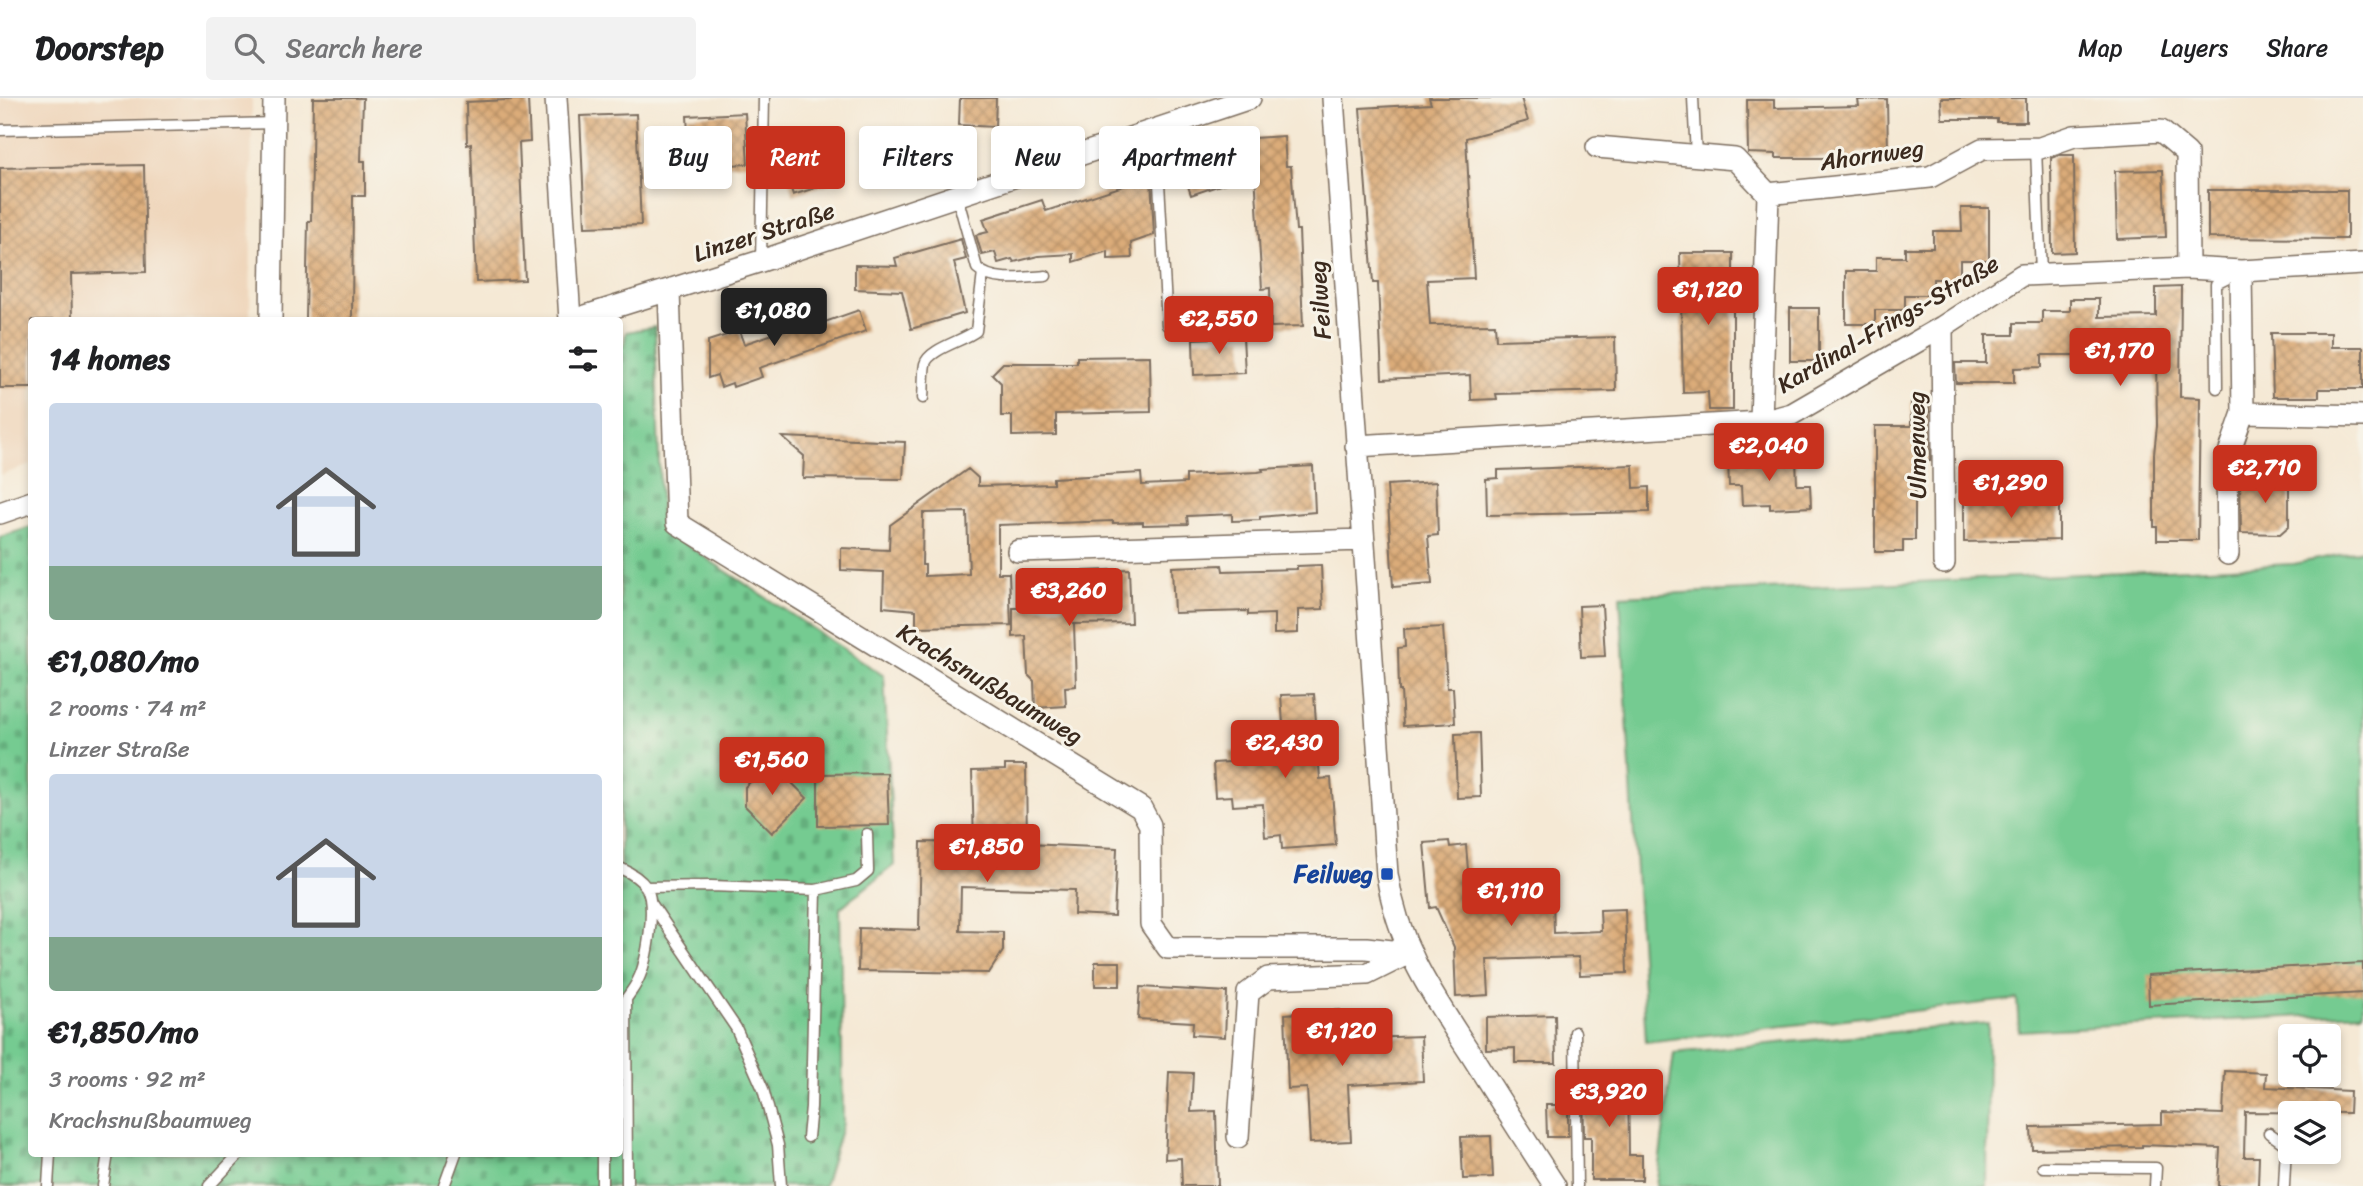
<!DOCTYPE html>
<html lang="en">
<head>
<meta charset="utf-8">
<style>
	body { margin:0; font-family:Sriracha,sans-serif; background:#f2f2f2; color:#202124; height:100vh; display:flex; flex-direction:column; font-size:26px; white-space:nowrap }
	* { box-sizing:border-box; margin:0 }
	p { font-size:23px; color:#757577 }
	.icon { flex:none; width:38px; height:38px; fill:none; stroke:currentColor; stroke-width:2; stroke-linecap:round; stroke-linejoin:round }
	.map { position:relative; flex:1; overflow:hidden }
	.drawer { position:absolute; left:28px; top:219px; width:595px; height:840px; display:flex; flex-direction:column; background:#fff; border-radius:7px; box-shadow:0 4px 10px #0003 }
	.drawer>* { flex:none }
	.top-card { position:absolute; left:644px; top:28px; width:665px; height:63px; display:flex; gap:14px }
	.buttons { position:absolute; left:2278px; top:926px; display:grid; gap:14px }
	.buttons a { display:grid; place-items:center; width:63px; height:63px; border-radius:7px; background:#fff; box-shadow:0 4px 10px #0003; font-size:35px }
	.price { position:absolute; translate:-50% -60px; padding:0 16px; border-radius:7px; background:#c8321e; color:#fff; font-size:23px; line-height:46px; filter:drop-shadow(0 2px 4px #0008) }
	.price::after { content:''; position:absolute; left:50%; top:42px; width:21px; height:16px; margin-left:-10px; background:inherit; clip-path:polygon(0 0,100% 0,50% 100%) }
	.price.active { background:#222; color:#fff }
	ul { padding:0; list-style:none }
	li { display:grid; align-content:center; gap:14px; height:371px; padding:0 21px }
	li span { display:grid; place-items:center; height:217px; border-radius:7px; color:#555 }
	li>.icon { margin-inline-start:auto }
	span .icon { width:126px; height:126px; fill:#fffc; stroke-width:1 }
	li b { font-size:30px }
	h2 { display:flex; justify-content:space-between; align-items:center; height:84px; padding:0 21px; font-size:30px }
	.chip { padding:0 24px; border-radius:7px; background:#fff; box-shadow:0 4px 10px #0003; font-size:24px; line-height:63px }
	.chip.active { background:#c8321e; color:#fff }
	header { display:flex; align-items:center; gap:42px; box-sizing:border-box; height:98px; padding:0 35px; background:#fff; border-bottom:2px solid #e0e0e0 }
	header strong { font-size:33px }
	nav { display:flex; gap:38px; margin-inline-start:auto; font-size:24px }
	.search { width:490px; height:63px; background:#f2f2f2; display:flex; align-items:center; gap:18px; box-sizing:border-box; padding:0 24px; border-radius:7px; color:#757577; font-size:26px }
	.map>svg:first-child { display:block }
	.built { fill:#efd6bb }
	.cemetery { fill:url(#cemetery-stones); stroke:#587a58; stroke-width:2 }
	.green { fill:#74cb91; stroke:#587a58; stroke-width:2 }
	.building { fill:url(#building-cross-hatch); fill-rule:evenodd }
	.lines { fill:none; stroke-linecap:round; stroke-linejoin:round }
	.lane-casing { stroke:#7c6d5e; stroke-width:13 }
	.street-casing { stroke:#7c6d5e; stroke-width:24 }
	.lane { stroke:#fff; stroke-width:10 }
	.street { stroke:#fff; stroke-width:21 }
	.transit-dot { fill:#1a4fb4; stroke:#f7f3e8; stroke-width:2.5 }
	.labels { text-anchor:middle; stroke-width:6; stroke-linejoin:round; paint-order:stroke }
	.street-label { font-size:24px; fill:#3b2a1e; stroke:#f7f3e8 }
	.transit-label { font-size:24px; font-weight:bold; fill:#164399; stroke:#f7f3e8; text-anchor:end }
</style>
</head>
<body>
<header>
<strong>Doorstep</strong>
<div class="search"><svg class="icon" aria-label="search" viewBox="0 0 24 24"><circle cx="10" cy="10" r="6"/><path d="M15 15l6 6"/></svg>Search here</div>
<nav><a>Map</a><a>Layers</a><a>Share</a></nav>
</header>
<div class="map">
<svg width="2363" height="1088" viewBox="0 0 2363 1088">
	<defs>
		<pattern id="cemetery-stones" width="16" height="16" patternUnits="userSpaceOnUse" patternTransform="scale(1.75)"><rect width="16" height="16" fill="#74cb91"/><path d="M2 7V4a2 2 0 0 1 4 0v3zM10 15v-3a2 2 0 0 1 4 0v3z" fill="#65ae7d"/></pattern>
		<pattern id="building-cross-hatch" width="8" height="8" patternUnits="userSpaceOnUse" patternTransform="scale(1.75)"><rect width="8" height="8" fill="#dbac79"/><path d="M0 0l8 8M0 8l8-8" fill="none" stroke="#b38c63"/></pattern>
	</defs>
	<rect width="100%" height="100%" fill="#f7f3e8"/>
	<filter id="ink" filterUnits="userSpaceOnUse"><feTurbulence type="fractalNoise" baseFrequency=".0143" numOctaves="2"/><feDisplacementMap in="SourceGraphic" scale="14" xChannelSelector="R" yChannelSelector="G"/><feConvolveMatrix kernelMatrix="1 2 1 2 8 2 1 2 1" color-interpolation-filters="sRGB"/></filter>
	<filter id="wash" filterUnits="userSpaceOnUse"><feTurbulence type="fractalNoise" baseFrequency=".00686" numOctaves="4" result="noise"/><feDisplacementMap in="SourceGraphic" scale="28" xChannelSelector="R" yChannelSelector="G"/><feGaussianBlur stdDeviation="1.57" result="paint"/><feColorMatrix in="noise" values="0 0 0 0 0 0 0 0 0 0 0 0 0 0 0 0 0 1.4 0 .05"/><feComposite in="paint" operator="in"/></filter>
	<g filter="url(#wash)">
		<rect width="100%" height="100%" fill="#f5e9d5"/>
		<!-- built -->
		<path class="built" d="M 0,0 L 252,0 L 250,222 L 32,222 L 31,367 L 0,377 Z"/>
		<!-- cemetery -->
		<path class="cemetery" d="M 655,229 L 661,430 L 884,578 L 894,767 L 840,810 L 843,1025 L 824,1088 L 0,1088 L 0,439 L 31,429 L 32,1055 L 620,1055 L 620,248 L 624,248 L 626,234 Z"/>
		<!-- green -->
		<path class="green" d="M 2363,452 L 2363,915 L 2019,933 L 2017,901 L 1646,944 L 1620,498 L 2293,466 Z
			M 1988,925 L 1987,1088 L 1656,1088 L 1674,955 Z"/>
		<g id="blocks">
			<!-- building -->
			<path class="building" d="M 313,0 L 363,0 L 361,63 L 365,63 L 365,98 L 353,98 L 352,221 L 306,221 L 308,123 L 311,123 Z
				M 960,0 L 996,0 L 995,29 L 959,27 Z
				M 1429,0 L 1521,0 L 1528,23 L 1466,40 L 1474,180 L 1427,182 L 1430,227 L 1495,226 L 1496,242 L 1615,239 L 1616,293 L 1496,296 L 1497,301 L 1471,302 L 1470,277 L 1382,281 L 1378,185 L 1373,185 L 1360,10 L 1431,6 Z
				M 1941,0 L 2026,0 L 2026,24 L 1997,24 L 1997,21 L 1942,21 Z
				M 528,1 L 530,44 L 519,45 L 525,182 L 476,184 L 471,46 L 467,47 L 466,4 Z
				M 1887,1 L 1888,54 L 1858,54 L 1859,62 L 1831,62 L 1831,60 L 1776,60 L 1776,56 L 1748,55 L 1747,2 L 1774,2 L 1774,10 L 1859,8 L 1858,2 Z
				M 745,15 L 748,66 L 690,69 L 687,18 Z
				M 636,16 L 641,127 L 585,129 L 580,18 Z
				M 1284,38 L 1286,68 L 1291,68 L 1296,132 L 1299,132 L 1303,228 L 1271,229 L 1270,190 L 1262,191 L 1255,75 L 1191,97 L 1178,57 L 1223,42 Z
				M 817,41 L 831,85 L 793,97 L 779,53 Z
				M 2059,57 L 2074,57 L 2075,154 L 2052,155 L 2051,60 Z
				M 144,67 L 146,174 L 71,176 L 72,222 L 32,222 L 32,290 L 0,290 L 0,70 Z
				M 2163,72 L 2166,139 L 2117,141 L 2115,73 Z
				M 1151,79 L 1154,137 L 1131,145 L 1132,160 L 1108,161 L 1108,153 L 1073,164 L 1073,156 L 1038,158 L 1014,164 L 1012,161 L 998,165 L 995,154 L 982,157 L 976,137 L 988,134 L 983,121 L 1042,102 L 1046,113 Z
				M 2208,92 L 2347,92 L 2347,141 L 2208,140 Z
				M 1961,110 L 1989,110 L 1989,162 L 1960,162 L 1960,181 L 1933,181 L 1933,197 L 1905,197 L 1905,212 L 1875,212 L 1875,226 L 1846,226 L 1846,173 L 1876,173 L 1876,159 L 1905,159 L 1905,150 L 1933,150 L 1933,133 L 1962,133 Z
				M 961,141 L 966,161 L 954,164 L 965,215 L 911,231 L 902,193 L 855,191 L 855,167 L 897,168 L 895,160 Z
				M 1680,155 L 1733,155 L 1733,312 L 1709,312 L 1708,294 L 1683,295 Z
				M 2181,189 L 2180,299 L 2200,300 L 2198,442 L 2157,442 L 2157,429 L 2154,429 L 2154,356 L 2157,328 L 2156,260 L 2099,260 L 2099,257 L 2042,257 L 2042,269 L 2014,270 L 2014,285 L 1956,285 L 1955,265 L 1986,265 L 1986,237 L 2014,237 L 2014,225 L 2042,225 L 2042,213 L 2070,213 L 2070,201 L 2099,201 L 2099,219 L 2156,218 L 2156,190 Z
				M 1790,210 L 1819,210 L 1819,263 L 1790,263 Z
				M 859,212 L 866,233 L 759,270 L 762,279 L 733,289 L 732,285 L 721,289 L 717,277 L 708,280 L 708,243 L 739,233 L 744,246 L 799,227 L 800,228 L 820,222 L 825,224 Z
				M 2271,235 L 2331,235 L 2331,249 L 2363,249 L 2363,291 L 2319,291 L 2319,299 L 2273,299 Z
				M 1243,239 L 1245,275 L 1194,277 L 1193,241 Z
				M 1150,258 L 1151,314 L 1056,316 L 1056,337 L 1012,338 L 1012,318 L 1001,318 L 1001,285 L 992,276 L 1003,265 L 1077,265 L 1077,259 Z
				M 1911,304 L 1929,304 L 1930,363 L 1923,363 L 1923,385 L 1915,385 L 1915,442 L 1903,442 L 1903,454 L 1875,454 L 1875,328 L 1911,328 Z
				M 782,339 L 905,344 L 903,381 L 803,380 L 804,358 Z
				M 1753,361 L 1796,361 L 1797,387 L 1810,387 L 1811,409 L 1770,411 L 1770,406 L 1742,407 L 1741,388 L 1729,388 L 1728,362 Z
				M 1633,367 L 1634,390 L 1649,389 L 1649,414 L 1487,417 L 1486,381 L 1498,380 L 1498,372 Z
				M 1313,368 L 1315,414 L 1260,419 L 1260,422 L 1232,423 L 1232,416 L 1187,418 L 1188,426 L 1143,427 L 1143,424 L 1113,425 L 1113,423 L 998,427 L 998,475 L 1009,475 L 1011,527 L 916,529 L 916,512 L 883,509 L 884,474 L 841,472 L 841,450 L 889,452 L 890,427 L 968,371 L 978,380 L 978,388 L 1053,386 L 1053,380 L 1141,375 L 1142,387 L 1186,385 L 1186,377 L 1235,375 L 1258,374 L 1263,373 L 1262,371 ZM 967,414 L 969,476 L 925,478 L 925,467 L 922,467 L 923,415 Z
				M 2240,379 L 2289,379 L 2289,428 L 2280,436 L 2241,435 Z
				M 1436,384 L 1438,437 L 1428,438 L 1432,486 L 1393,489 L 1387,387 Z
				M 1964,400 L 2059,400 L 2059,442 L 1964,444 Z
				M 1222,467 L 1223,473 L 1297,471 L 1297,468 L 1321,467 L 1323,511 L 1298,512 L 1298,535 L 1274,536 L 1274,516 L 1248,517 L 1248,513 L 1174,515 L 1172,469 Z
				M 1129,471 L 1131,525 L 1074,526 L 1076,588 L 1065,589 L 1066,608 L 1035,610 L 1034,583 L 1028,577 L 1026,538 L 1013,539 L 1013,510 L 1063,509 L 1061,474 Z
				M 1602,507 L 1605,558 L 1581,559 L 1579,508 Z
				M 1443,529 L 1447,590 L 1453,590 L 1455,625 L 1403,628 L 1401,593 L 1399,593 L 1398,550 L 1405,549 L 1404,531 Z
				M 1314,596 L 1320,681 L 1331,680 L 1336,747 L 1282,751 L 1281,737 L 1265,739 L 1263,706 L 1233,708 L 1232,698 L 1215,699 L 1213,665 L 1230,664 L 1229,654 L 1275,651 L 1273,627 L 1283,626 L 1281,597 Z
				M 1479,635 L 1481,699 L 1457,700 L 1455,636 Z
				M 771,664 L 807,700 L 772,735 L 745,708 L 745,689 Z
				M 1005,667 L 1026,667 L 1027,746 L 1117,750 L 1114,818 L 1074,816 L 1075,792 L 961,789 L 960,833 L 1003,834 L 1003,853 L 989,875 L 858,873 L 859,830 L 919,832 L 921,744 L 974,745 L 972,673 L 1005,672 Z
				M 887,675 L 889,727 L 818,728 L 818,676 Z
				M 1449,743 L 1450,749 L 1466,747 L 1471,810 L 1525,809 L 1525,801 L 1553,800 L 1554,835 L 1601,833 L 1600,812 L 1625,811 L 1627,875 L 1580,877 L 1579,859 L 1487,862 L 1489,897 L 1456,899 L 1454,849 L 1436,809 L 1430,810 L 1424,745 Z
				M 1095,864 L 1120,864 L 1120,888 L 1095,888 Z
				M 2363,865 L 2363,895 L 2149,907 L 2148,877 Z
				M 1140,889 L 1227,894 L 1225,939 L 1192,937 L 1193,924 L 1138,921 Z
				M 1340,912 L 1342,941 L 1421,938 L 1423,983 L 1348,987 L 1351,1043 L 1310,1045 L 1307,990 L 1288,991 L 1285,916 Z
				M 1555,917 L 1556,965 L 1515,965 L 1515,950 L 1486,951 L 1486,919 Z
				M 2225,973 L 2266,975 L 2265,989 L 2350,993 L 2349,1015 L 2245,1014 L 2244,1059 L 2259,1059 L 2258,1088 L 2218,1088 L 2220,1050 L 2142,1047 L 2142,1049 L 2032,1051 L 2031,1029 L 2162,1026 L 2162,1014 L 2223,1016 Z
				M 1169,974 L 1193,975 L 1191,1014 L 1216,1013 L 1218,1088 L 1182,1088 L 1181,1060 L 1165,1061 Z
				M 1628,977 L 1629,1057 L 1642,1057 L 1642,1082 L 1591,1082 L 1591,1039 L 1584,1039 L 1583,978 Z
				M 1546,1007 L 1568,1007 L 1568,1039 L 1547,1039 Z
				M 1491,1038 L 1493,1080 L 1463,1081 L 1461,1039 Z"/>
		</g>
	</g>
	<g filter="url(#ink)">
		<use href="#blocks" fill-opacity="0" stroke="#7c6d5e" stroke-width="2"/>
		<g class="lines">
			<!-- lane casing -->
			<g class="lane-casing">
				<path id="lane" d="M 1693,0 L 1696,58
					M 1156,31 L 1167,227
					M 0,32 L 274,25
					M 2036,50 L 2041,176
					M 957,98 L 977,170 C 994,186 1026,179 1046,178
					M 761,163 L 764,0
					M 2217,290 L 2216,186 L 2236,176
					M 923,300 C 924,289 923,277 925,266 C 929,251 963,243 976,233 L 983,175
					M 620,770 C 629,774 640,780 646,789 C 657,807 647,864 638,882 C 635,889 630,895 626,901 L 627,1088
					M 646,789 L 711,788 L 816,792 L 856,783 L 868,773 L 867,736
					M 651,805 L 736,930 L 763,991 L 778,1047 L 781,1088
					M 1575,934 L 1577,1088
					M 2269,1035 L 2286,1047 L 2291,1047
					M 808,1039 L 811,1009 L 816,792
					M 602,1055 L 602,1088
					M 2043,1069 L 2156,1070 L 2155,1088
					M 48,1088 L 50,1055
					M 103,1088 L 108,1055
					M 209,1088 L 240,1055
					M 444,1088 L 456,1055
					M 2284,1088 L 2286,1047"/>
			</g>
			<!-- street casing -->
			<g class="street-casing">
				<path id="street" d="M 556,0 L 570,222
					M 1333,0 L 1387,776 C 1398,849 1433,898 1472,958 C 1499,1001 1527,1045 1555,1088
					M 1597,49 L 1735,61 L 1768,96
					M 669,193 L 677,425 L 1141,710 L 1150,727 L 1151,826 L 1168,850 L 1366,850 L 1409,855
					M 271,222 L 274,0
					M 573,222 L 761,163 L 1250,0
					M 1942,229 L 1944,465
					M 2243,315 L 2363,318
					M 1761,324 L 1768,96 L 1930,79 L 1982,51 L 2040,50 L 2074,38 L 2161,33 L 2187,55 L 2188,170
					M 1356,348 L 1761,324 L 1792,316 L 1942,229 L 2022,177 L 2188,170 L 2241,173 L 2363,166
					M 0,415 L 32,404
					M 1018,453 L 1363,442
					M 2228,456 L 2227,361 L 2243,315 L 2241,173
					M 1238,1039 L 1248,895 L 1268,880 L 1367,876 L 1409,855"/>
			</g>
			<!-- lane -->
			<use href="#lane" class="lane"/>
			<!-- street -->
			<use href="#street" class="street"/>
		</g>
	</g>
	<!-- markers -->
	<rect class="transit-dot" x="1380" y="769" width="14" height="14" rx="3.5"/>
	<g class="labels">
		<!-- street labels -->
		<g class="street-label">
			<text transform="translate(1872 57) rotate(-8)" y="8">Ahornweg</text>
			<text transform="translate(764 134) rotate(-18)" y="8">Linzer Straße</text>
			<text transform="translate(1320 202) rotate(-94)" y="8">Feilweg</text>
			<text transform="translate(1888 226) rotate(-30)" y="8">Kardinal-Frings-Straße</text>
			<text transform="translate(1917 347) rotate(-91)" y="8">Ulmenweg</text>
			<text transform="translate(990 586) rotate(31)" y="8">Krachsnußbaumweg</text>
		</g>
		<!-- transit labels -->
		<g class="transit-label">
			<text x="1373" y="784">Feilweg</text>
		</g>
	</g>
</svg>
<div class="buttons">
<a><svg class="icon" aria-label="locate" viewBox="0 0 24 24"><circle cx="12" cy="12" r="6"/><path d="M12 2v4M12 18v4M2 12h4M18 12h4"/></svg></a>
<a><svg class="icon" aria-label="layers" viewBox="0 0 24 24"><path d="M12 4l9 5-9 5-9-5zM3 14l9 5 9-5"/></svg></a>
</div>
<b class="price" style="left:1708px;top:229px">€1,120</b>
<b class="price active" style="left:774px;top:250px">€1,080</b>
<b class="price" style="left:1219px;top:258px">€2,550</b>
<b class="price" style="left:2120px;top:290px">€1,170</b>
<b class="price" style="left:1769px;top:385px">€2,040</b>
<b class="price" style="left:2265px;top:407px">€2,710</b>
<b class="price" style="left:2011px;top:422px">€1,290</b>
<b class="price" style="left:1069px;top:530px">€3,260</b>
<b class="price" style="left:1285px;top:682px">€2,430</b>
<b class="price" style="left:772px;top:699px">€1,560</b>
<b class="price" style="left:987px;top:786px">€1,850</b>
<b class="price" style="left:1511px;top:830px">€1,110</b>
<b class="price" style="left:1342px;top:970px">€1,120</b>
<b class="price" style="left:1609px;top:1031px">€3,920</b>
<div class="top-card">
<a class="chip">Buy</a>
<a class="chip active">Rent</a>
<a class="chip">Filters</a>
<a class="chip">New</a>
<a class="chip">Apartment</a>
</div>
<section class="drawer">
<h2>14 homes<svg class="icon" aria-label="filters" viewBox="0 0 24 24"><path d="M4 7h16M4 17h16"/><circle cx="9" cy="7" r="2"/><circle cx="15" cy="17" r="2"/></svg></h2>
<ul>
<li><span style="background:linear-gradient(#c9d6e8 75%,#7fa58c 0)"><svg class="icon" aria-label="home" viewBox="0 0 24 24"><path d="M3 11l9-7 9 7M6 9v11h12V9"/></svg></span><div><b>€1,080/mo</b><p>2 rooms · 74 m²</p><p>Linzer Straße</p></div></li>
<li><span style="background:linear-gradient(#c9d6e8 75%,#7fa58c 0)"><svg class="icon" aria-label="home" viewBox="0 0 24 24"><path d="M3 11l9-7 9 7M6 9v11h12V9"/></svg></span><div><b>€1,850/mo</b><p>3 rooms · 92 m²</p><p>Krachsnußbaumweg</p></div></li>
</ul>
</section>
</div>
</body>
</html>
